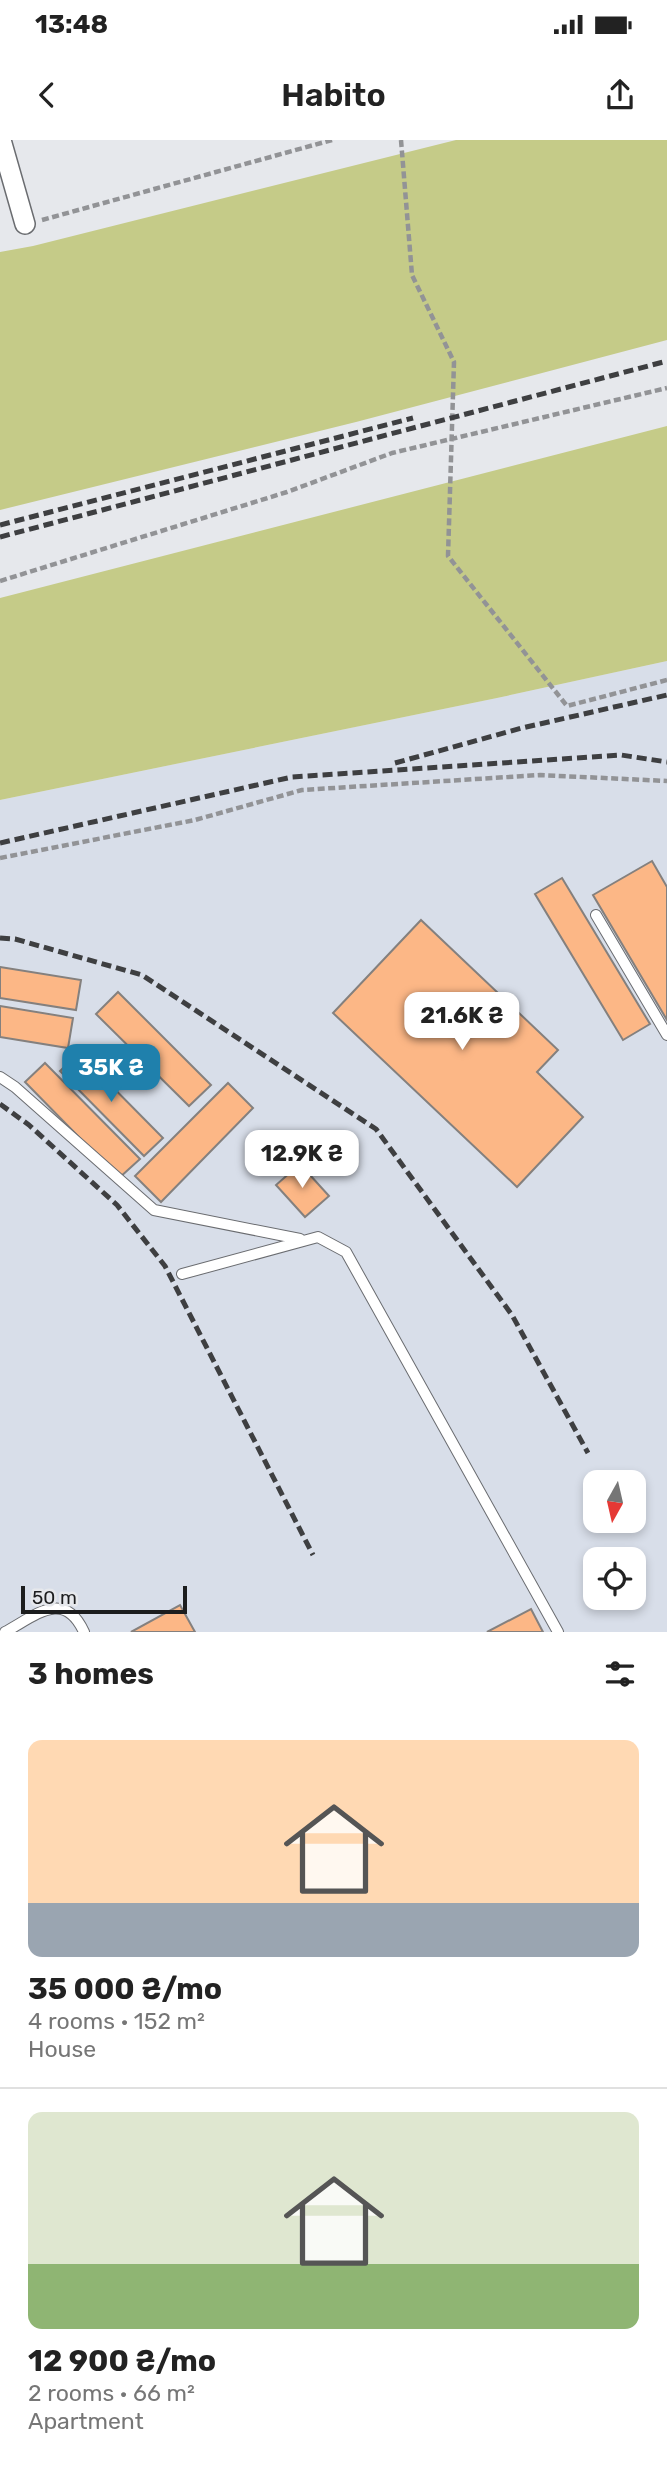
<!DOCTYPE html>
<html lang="en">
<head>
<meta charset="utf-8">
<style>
	body { margin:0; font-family:Rubik,sans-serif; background:#f6f6f6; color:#222; height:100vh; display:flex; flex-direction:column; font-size:26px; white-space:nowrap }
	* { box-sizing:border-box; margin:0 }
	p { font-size:23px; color:#767676 }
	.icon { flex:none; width:38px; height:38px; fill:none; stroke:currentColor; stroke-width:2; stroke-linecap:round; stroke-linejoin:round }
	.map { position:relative; height:1492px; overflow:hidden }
	.sheet { display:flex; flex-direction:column; background:#fff; flex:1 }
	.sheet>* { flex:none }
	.needle { width:46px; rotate:188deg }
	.buttons { position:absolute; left:583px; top:1330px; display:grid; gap:14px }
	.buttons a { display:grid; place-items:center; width:63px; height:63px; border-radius:14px; background:#fff; box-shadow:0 4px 10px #0003; font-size:35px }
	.scale { position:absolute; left:21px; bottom:18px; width:166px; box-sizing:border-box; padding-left:7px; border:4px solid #1c1d1e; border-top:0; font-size:19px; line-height:24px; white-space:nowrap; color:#1c1d1e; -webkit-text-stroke:5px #e6e8ec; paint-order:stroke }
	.price { position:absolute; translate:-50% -60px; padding:0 16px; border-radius:14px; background:#fff; color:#222; font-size:23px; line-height:46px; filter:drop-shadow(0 2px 4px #0008) }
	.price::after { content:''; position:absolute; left:50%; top:42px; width:21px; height:16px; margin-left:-10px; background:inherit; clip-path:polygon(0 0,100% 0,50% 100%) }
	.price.on { background:#1f80ac; color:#fff }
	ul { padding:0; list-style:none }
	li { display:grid; align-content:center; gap:14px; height:371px; padding:0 28px }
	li+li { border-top:2px solid #e0e0e0 }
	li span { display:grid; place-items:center; height:217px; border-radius:14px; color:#555 }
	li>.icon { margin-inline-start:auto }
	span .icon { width:126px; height:126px; fill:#fffc; stroke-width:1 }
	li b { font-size:30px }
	h2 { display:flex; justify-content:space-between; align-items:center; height:84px; padding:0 28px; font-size:30px }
	.status { display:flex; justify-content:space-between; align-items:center; height:49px; padding:0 35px; background:#fff; direction:ltr }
	.status svg { height:19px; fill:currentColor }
	header { display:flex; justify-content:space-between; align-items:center; height:91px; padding:0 28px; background:#fff; font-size:32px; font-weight:600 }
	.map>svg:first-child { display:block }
	.built { fill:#d8dee9; fill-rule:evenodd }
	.green { fill:#c5cb88 }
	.building { fill:#fcb786; stroke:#84807e; stroke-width:2 }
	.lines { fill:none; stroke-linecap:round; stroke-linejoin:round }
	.lane-casing { stroke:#6a6c70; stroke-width:12 }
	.street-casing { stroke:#6a6c70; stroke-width:22 }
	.path { stroke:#929396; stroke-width:4.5; stroke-dasharray:7 3.5; stroke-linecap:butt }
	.lane { stroke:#fff; stroke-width:10 }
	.street { stroke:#fff; stroke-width:19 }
	.rail { stroke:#3e3f41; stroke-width:5; stroke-dasharray:10 5; stroke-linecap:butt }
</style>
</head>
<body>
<div class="status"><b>13:48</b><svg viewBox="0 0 49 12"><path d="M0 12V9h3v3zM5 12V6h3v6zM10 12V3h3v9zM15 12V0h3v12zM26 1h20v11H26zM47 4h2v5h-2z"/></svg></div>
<header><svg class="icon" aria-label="back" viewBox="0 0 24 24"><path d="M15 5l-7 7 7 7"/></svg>Habito<svg class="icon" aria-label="share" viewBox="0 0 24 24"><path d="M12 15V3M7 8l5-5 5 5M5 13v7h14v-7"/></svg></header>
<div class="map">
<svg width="667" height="1492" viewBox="0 0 667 1492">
	<rect width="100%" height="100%" fill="#e6e8ec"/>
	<!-- built -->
	<path class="built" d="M 667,521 L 667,1492 L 0,1492 L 0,660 L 497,558 ZM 595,1342 L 634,1342 L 634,1381 L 595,1381 ZM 595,1419 L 634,1419 L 634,1458 L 595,1458 Z"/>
	<!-- green -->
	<path class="green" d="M 456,0 L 667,0 L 667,200 L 356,282 L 0,370 L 0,112 L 33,106 Z
		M 667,286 L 667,521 L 497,558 L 0,660 L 0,458 Z"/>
	<!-- building -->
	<path class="building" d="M 652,721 L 667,747 L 667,880 L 593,755 Z
		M 562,738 L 650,884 L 623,900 L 535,754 Z
		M 421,780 L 558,910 L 537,932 L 583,977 L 517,1047 L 333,873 Z
		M 0,827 L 81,840 L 76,870 L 0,858 Z
		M 118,852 L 211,945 L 189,966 L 96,874 Z
		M 0,866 L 73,878 L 68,908 L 0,897 Z
		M 79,913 L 163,998 L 144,1016 L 60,931 Z
		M 45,923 L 140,1019 L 119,1038 L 25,942 Z
		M 228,943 L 253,968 L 161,1062 L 135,1036 Z
		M 300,1024 L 329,1056 L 305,1077 L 276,1045 Z
		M 180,1465 L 195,1492 L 131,1492 Z
		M 531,1469 L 543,1492 L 487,1492 Z"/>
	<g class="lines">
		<!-- lane casing -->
		<g class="lane-casing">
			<path id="lane" d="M 596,775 L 667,895
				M 0,937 L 15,947 L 154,1070 L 300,1099
				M 182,1134 L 318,1097 L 346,1112 L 558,1492
				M 5,1492 C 35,1476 64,1448 84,1492"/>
		</g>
		<!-- street casing -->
		<g class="street-casing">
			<path id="street" d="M 1,0 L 25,84"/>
		</g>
		<!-- path -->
		<path class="path" d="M 401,0 L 412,135 L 454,222 L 448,416 L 567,566 L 667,540
			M 42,80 L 332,0
			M 0,441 L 287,352 L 392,313 L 667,248
			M 0,718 L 195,680 L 302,650 L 540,635 L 667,641"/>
		<!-- lane -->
		<use href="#lane" class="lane"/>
		<!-- street -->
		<use href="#street" class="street"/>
		<!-- rail -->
		<path class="rail" d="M 0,385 L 413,278
			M 0,397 L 667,221
			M 395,623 L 522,588 L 667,555
			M 0,703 L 292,637 L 621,615 L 667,622
			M 0,798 L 15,799 L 142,835 L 376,989 L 512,1175 L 588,1313
			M 0,964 L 29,985 L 117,1065 L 165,1126 L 313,1415"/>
	</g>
</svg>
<div class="buttons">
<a><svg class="needle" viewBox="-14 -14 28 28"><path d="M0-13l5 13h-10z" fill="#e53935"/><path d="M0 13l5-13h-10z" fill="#767676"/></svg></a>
<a><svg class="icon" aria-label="locate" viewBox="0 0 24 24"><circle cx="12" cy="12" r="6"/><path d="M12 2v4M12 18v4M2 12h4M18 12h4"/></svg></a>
</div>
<div class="scale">50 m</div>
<b class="price" style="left:462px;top:912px">21.6K ₴</b>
<b class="price on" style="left:111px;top:964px">35K ₴</b>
<b class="price" style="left:302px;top:1050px">12.9K ₴</b>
</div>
<section class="sheet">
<h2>3 homes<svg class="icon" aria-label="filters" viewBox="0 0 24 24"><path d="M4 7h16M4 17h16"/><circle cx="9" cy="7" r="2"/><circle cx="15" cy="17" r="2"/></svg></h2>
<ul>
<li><span style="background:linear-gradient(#ffd9b3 75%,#9aa5b1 0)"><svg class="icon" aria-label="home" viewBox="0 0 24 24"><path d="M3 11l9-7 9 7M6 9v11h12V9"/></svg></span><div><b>35 000 ₴/mo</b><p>4 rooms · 152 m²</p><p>House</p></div></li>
<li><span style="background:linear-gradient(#dfe7d0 70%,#8fb573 0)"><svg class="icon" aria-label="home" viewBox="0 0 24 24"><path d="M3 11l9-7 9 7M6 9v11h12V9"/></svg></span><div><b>12 900 ₴/mo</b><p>2 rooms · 66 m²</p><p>Apartment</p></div></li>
</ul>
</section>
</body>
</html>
